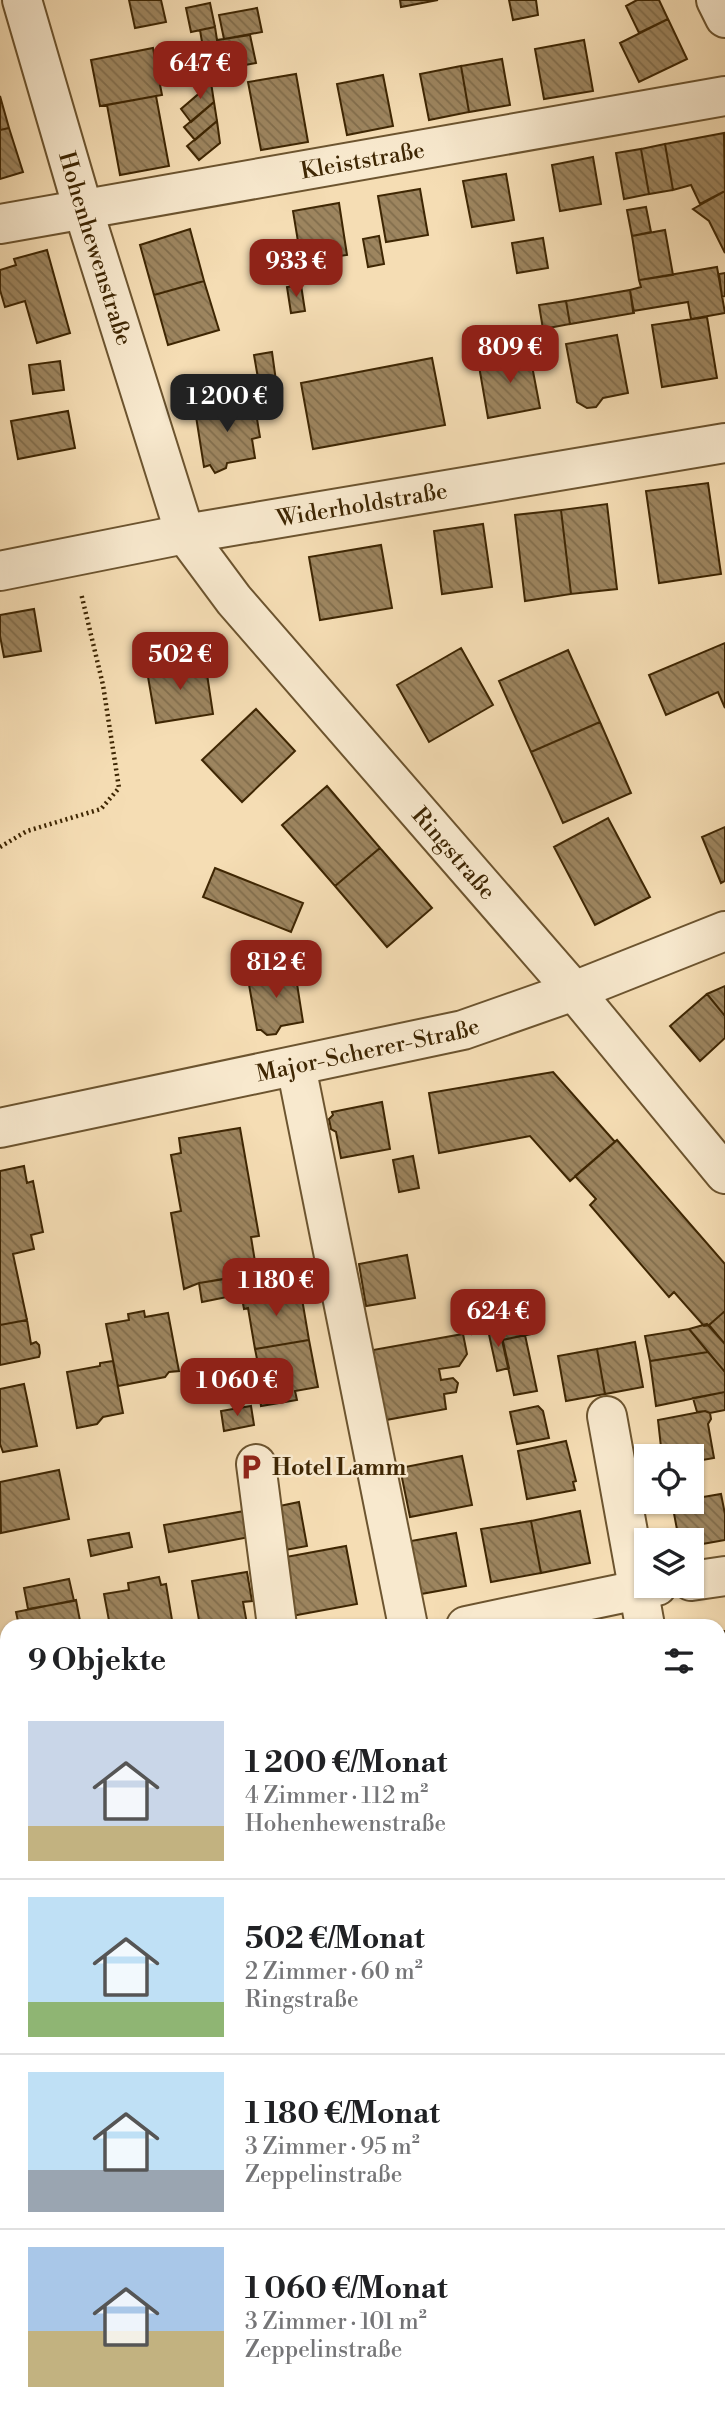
<!DOCTYPE html>
<html lang="de">
<head>
<meta charset="utf-8">
<style>
	body { margin:0; font-family:"Libre Bodoni",serif; background:#f2f2f2; color:#202124; height:100vh; display:flex; flex-direction:column; font-size:26px; white-space:nowrap }
	* { box-sizing:border-box; margin:0 }
	p { font-size:23px; color:#757577 }
	.icon { flex:none; width:38px; height:38px; fill:none; stroke:currentColor; stroke-width:2; stroke-linecap:round; stroke-linejoin:round }
	.map { position:relative; flex:1; overflow:hidden }
	.details { position:absolute; left:0px; top:1619px; width:726px; height:800px; display:flex; flex-direction:column; background:#fff; border-radius:21px 21px 0 0; box-shadow:0 2px 5px #0004 }
	.details>* { flex:none }
	.controls { position:absolute; left:634px; top:1444px; display:grid; gap:14px }
	.controls a { display:grid; place-items:center; width:70px; height:70px; border-radius:0px; background:#fff; box-shadow:0 2px 5px #0004; font-size:35px }
	.price { position:absolute; translate:-50% -60px; padding:0 16px; border-radius:14px; background:#8f2418; color:#fff; font-size:23px; line-height:46px; filter:drop-shadow(0 2px 4px #0008) }
	.price::after { content:''; position:absolute; left:50%; top:42px; width:21px; height:16px; margin-left:-10px; background:inherit; clip-path:polygon(0 0,100% 0,50% 100%) }
	.price.current { background:#222; color:#fff }
	ul { padding:0; list-style:none }
	li { display:flex; align-items:center; gap:21px; height:175px; padding:0 28px }
	li+li { border-top:2px solid #e0e0e0 }
	li span { display:grid; place-items:center; flex:none; width:196px; height:140px; border-radius:0px; color:#555 }
	li>.icon { margin-inline-start:auto }
	span .icon { width:84px; height:84px; fill:#fffc; stroke-width:1 }
	li b { font-size:30px }
	h2 { display:flex; justify-content:space-between; align-items:center; height:84px; padding:0 28px; font-size:30px }
	.map>svg:first-child { display:block }
	.forest { fill:url(#forest-crowns); stroke:#8a724c; stroke-width:2 }
	.building { fill:url(#building-back-hatch); stroke:#3e2603; stroke-width:2 }
	.lines { fill:none; stroke-linecap:round; stroke-linejoin:round }
	.minor-casing { stroke:#6c542f; stroke-width:42 }
	.major-casing { stroke:#3e2603; stroke-width:42 }
	.path { stroke:#3e2603; stroke-width:4.5; stroke-dasharray:2 3.5; stroke-linecap:butt }
	.minor { stroke:#f8e9ce; stroke-width:38 }
	.major { stroke:#f5ddb4; stroke-width:38 }
	.labels { text-anchor:middle; stroke-width:5; stroke-linejoin:round; paint-order:stroke }
	.street-label { font-size:23px; fill:#3e2603; stroke:#f8e9ce }
	.poi-label { font-size:23px; font-weight:bold; fill:#3e2603; stroke:#f8e9ce; text-anchor:start }
</style>
</head>
<body>
<div class="map">
<svg width="725" height="2418" viewBox="0 0 725 2418">
	<defs>
		<pattern id="forest-crowns" width="20" height="18" patternUnits="userSpaceOnUse" patternTransform="scale(1.75)"><rect width="20" height="18" fill="#d6be96"/><path d="M2 6a3 3 0 1 1 6 0M12 15a3 3 0 1 1 6 0" fill="none" stroke="#b9a380"/></pattern>
		<pattern id="building-back-hatch" width="6" height="6" patternUnits="userSpaceOnUse" patternTransform="scale(1.75)"><rect width="6" height="6" fill="#9d855f"/><path d="M-1 5l2 2M0 0l6 6M5-1l2 2" fill="none" stroke="#816d4c"/></pattern>
	</defs>
	<rect width="100%" height="100%" fill="#f5ddb4"/>
	<filter id="stains"><feTurbulence type="fractalNoise" baseFrequency=".00286" numOctaves="4"/><feColorMatrix values="0 0 0 0 .2 0 0 0 0 .09 0 0 0 0 .02 0 0 0 .5 -.17"/></filter>
	<radialGradient id="worn" r=".72"><stop offset=".6" stop-color="#630" stop-opacity="0"/><stop offset="1" stop-color="#630" stop-opacity=".3"/></radialGradient>
	<!-- forest -->
	<path class="forest" d="M 725,2350 L 725,2418 L 483,2418 L 483,2412 L 719,2412 L 719,2351 Z"/>
	<!-- building -->
	<path class="building" d="M 129,0 L 161,0 L 166,22 L 135,28 Z
		M 400,0 L 438,0 L 401,7 Z
		M 509,0 L 536,0 L 538,15 L 513,20 Z
		M 637,0 L 659,0 L 668,19 L 639,33 L 626,6 Z
		M 210,3 L 215,27 L 191,32 L 186,8 Z
		M 257,8 L 262,32 L 224,39 L 219,15 Z
		M 668,19 L 687,59 L 639,82 L 620,43 Z
		M 215,27 L 217,40 L 250,35 L 256,63 L 207,72 L 200,30 Z
		M 584,40 L 593,91 L 544,99 L 535,49 Z
		M 153,48 L 162,95 L 100,106 L 91,60 Z
		M 502,59 L 510,105 L 469,112 L 461,66 Z
		M 461,66 L 469,112 L 429,120 L 420,74 Z
		M 296,74 L 308,142 L 261,150 L 248,82 Z
		M 383,75 L 393,126 L 347,135 L 337,84 Z
		M 210,76 L 214,102 L 191,122 L 181,109 L 203,90 L 199,85 Z
		M 0,96 L 9,128 L 0,130 Z
		M 156,96 L 169,166 L 120,175 L 107,105 Z
		M 214,102 L 217,121 L 195,140 L 184,127 Z
		M 217,121 L 220,143 L 199,160 L 187,146 Z
		M 9,128 L 23,172 L 0,179 L 0,130 Z
		M 724,133 L 725,191 L 700,204 L 691,185 L 673,190 L 665,144 Z
		M 665,144 L 673,190 L 649,194 L 641,149 Z
		M 641,149 L 649,194 L 624,199 L 616,153 Z
		M 593,157 L 601,204 L 560,211 L 552,165 Z
		M 506,174 L 514,220 L 472,227 L 463,181 Z
		M 420,189 L 428,235 L 386,242 L 378,196 Z
		M 725,191 L 725,253 L 709,221 L 693,209 Z
		M 339,203 L 347,255 L 325,258 L 327,268 L 303,272 L 293,211 Z
		M 646,207 L 651,232 L 632,236 L 627,210 Z
		M 190,229 L 204,281 L 154,295 L 140,245 Z
		M 665,230 L 673,275 L 639,280 L 632,236 Z
		M 379,236 L 384,264 L 368,267 L 363,239 Z
		M 543,238 L 548,268 L 517,273 L 512,243 Z
		M 47,250 L 70,333 L 37,343 L 25,301 L 5,307 L 0,290 L 0,270 L 16,265 L 14,259 Z
		M 717,267 L 725,313 L 691,319 L 688,302 L 633,311 L 630,290 L 641,287 L 639,280 Z
		M 725,273 L 725,296 L 722,297 L 719,274 Z
		M 204,281 L 219,330 L 168,345 L 154,295 Z
		M 301,285 L 305,311 L 291,313 L 287,287 Z
		M 630,290 L 634,313 L 570,324 L 566,301 Z
		M 566,301 L 570,324 L 543,329 L 539,305 Z
		M 707,317 L 717,378 L 662,387 L 652,325 Z
		M 617,335 L 628,393 L 603,398 L 596,407 L 587,408 L 577,402 L 566,344 Z
		M 529,350 L 540,408 L 488,418 L 479,366 L 500,363 L 498,356 Z
		M 272,352 L 276,381 L 259,384 L 254,355 Z
		M 432,358 L 445,425 L 313,449 L 301,383 Z
		M 60,361 L 64,390 L 33,394 L 29,365 Z
		M 254,401 L 260,437 L 252,439 L 255,458 L 227,463 L 226,468 L 215,473 L 210,465 L 204,467 L 195,410 Z
		M 68,411 L 75,448 L 18,459 L 11,421 Z
		M 708,483 L 721,574 L 659,583 L 646,491 Z
		M 607,504 L 617,589 L 571,594 L 561,510 Z
		M 561,510 L 571,594 L 525,601 L 515,515 Z
		M 483,524 L 492,587 L 442,594 L 434,531 Z
		M 381,545 L 392,608 L 320,620 L 309,557 Z
		M 34,609 L 41,651 L 4,657 L 0,636 L 0,615 Z
		M 725,643 L 725,708 L 718,692 L 666,715 L 649,675 Z
		M 461,648 L 493,705 L 429,742 L 397,685 Z
		M 568,650 L 600,722 L 531,752 L 499,681 Z
		M 205,661 L 213,714 L 156,723 L 147,671 Z
		M 256,709 L 295,751 L 242,802 L 202,760 Z
		M 600,722 L 631,793 L 563,823 L 531,752 Z
		M 327,786 L 380,848 L 335,886 L 282,825 Z
		M 608,818 L 650,897 L 595,925 L 554,847 Z
		M 725,827 L 725,881 L 721,883 L 702,837 Z
		M 380,848 L 432,908 L 387,947 L 335,886 Z
		M 215,868 L 303,903 L 291,932 L 203,897 Z
		M 291,965 L 293,972 L 295,971 L 303,1022 L 281,1026 L 276,1034 L 267,1035 L 261,1030 L 257,1030 L 248,979 L 273,975 L 271,968 Z
		M 725,986 L 725,1016 L 707,994 Z
		M 707,994 L 725,1016 L 725,1038 L 700,1061 L 670,1026 Z
		M 553,1072 L 615,1142 L 570,1181 L 530,1136 L 439,1153 L 429,1093 Z
		M 382,1102 L 390,1149 L 341,1158 L 336,1132 L 331,1129 L 329,1119 L 333,1115 L 332,1112 Z
		M 240,1128 L 259,1236 L 251,1237 L 257,1274 L 199,1283 L 184,1289 L 171,1213 L 181,1211 L 171,1155 L 181,1153 L 179,1138 Z
		M 617,1140 L 725,1264 L 725,1311 L 709,1325 L 704,1326 L 674,1292 L 669,1297 L 590,1205 L 596,1199 L 575,1176 Z
		M 413,1156 L 419,1188 L 399,1192 L 393,1160 Z
		M 24,1166 L 27,1183 L 33,1181 L 43,1232 L 31,1235 L 34,1249 L 13,1254 L 27,1320 L 0,1325 L 0,1171 Z
		M 407,1255 L 415,1298 L 366,1306 L 359,1264 Z
		M 229,1278 L 232,1296 L 202,1302 L 199,1283 Z
		M 278,1287 L 279,1297 L 301,1293 L 309,1340 L 255,1349 L 248,1308 L 244,1309 L 241,1293 Z
		M 492,1291 L 496,1311 L 468,1317 L 463,1298 Z
		M 528,1310 L 532,1334 L 502,1340 L 497,1317 Z
		M 144,1311 L 145,1317 L 168,1313 L 179,1371 L 169,1372 L 165,1377 L 118,1386 L 106,1324 L 129,1320 L 128,1314 Z
		M 496,1311 L 500,1328 L 472,1334 L 468,1317 Z
		M 725,1311 L 725,1344 L 709,1325 Z
		M 27,1320 L 31,1344 L 36,1342 L 39,1345 L 40,1353 L 39,1357 L 0,1365 L 0,1325 Z
		M 707,1324 L 725,1344 L 725,1372 L 689,1329 Z
		M 500,1328 L 509,1368 L 497,1371 L 488,1330 Z
		M 689,1329 L 708,1352 L 650,1361 L 645,1336 Z
		M 463,1334 L 467,1354 L 459,1366 L 439,1369 L 441,1380 L 453,1378 L 458,1383 L 456,1392 L 444,1394 L 446,1409 L 386,1420 L 373,1350 Z
		M 525,1335 L 537,1391 L 514,1395 L 502,1340 Z
		M 309,1340 L 318,1387 L 295,1391 L 297,1400 L 261,1406 L 259,1391 L 263,1389 L 255,1349 Z
		M 635,1342 L 643,1387 L 605,1394 L 597,1349 Z
		M 597,1349 L 605,1394 L 566,1401 L 558,1356 Z
		M 708,1352 L 725,1372 L 725,1392 L 656,1406 L 650,1361 Z
		M 113,1361 L 123,1413 L 103,1417 L 97,1424 L 77,1428 L 67,1372 L 100,1366 L 100,1363 Z
		M 24,1384 L 37,1446 L 3,1452 L 0,1444 L 0,1389 Z
		M 725,1392 L 725,1410 L 710,1413 L 705,1411 L 697,1412 L 693,1398 Z
		M 251,1406 L 254,1425 L 224,1431 L 221,1411 Z
		M 538,1406 L 543,1411 L 549,1438 L 517,1444 L 510,1412 Z
		M 705,1411 L 710,1413 L 711,1419 L 708,1424 L 714,1458 L 691,1462 L 691,1456 L 662,1456 L 658,1420 Z
		M 566,1441 L 576,1481 L 573,1482 L 575,1490 L 527,1499 L 518,1451 Z
		M 462,1456 L 472,1505 L 410,1517 L 400,1468 Z
		M 59,1470 L 69,1519 L 1,1533 L 0,1482 Z
		M 721,1494 L 725,1514 L 725,1540 L 691,1546 L 691,1540 L 679,1540 L 672,1503 L 691,1502 L 691,1499 Z
		M 299,1502 L 307,1546 L 274,1552 L 265,1509 Z
		M 250,1510 L 255,1536 L 169,1552 L 164,1525 Z
		M 580,1511 L 590,1563 L 541,1573 L 531,1521 Z
		M 531,1521 L 541,1573 L 491,1582 L 481,1529 Z
		M 129,1533 L 132,1547 L 91,1556 L 88,1540 Z
		M 456,1533 L 466,1586 L 421,1594 L 411,1541 Z
		M 346,1546 L 357,1604 L 286,1617 L 275,1559 Z
		M 247,1572 L 252,1601 L 243,1602 L 247,1624 L 200,1626 L 192,1581 Z
		M 159,1577 L 161,1585 L 166,1584 L 173,1626 L 110,1626 L 104,1594 L 129,1590 L 128,1583 Z
		M 69,1579 L 74,1601 L 28,1609 L 24,1588 Z
		M 76,1600 L 81,1626 L 19,1626 L 16,1612 Z
		M 725,1631 L 725,1682 L 719,1683 L 719,1632 Z
		M 725,1707 L 725,1754 L 722,1755 L 719,1739 L 719,1708 Z
		M 7,2081 L 7,2161 L 0,2163 L 0,2082 Z
		M 7,2161 L 7,2221 L 0,2222 L 0,2163 Z
		M 7,2221 L 7,2241 L 0,2243 L 0,2222 Z
		M 7,2278 L 7,2353 L 6,2353 L 0,2325 L 0,2279 Z
		M 725,2300 L 725,2336 L 719,2308 L 719,2301 Z
		M 719,2308 L 725,2336 L 725,2350 L 719,2351 Z
		M 204,2412 L 271,2412 L 272,2418 L 205,2418 Z
		M 271,2412 L 338,2412 L 339,2418 L 272,2418 Z
		M 376,2412 L 437,2412 L 438,2414 L 420,2418 L 378,2418 Z"/>
	<g class="lines">
		<!-- minor casing -->
		<g class="minor-casing">
			<g id="minor">
				<path id="s1" d="M 22,0 L 83,209 L 185,534 L 234,600 L 574,991 L 725,1174"/>
				<path d="M 716,0 L 725,18"/>
				<path id="s2" d="M 0,224 L 725,96"/>
				<path id="s3" d="M 0,571 L 185,534 L 725,443"/>
				<path d="M 296,1066 L 408,1626"/>
				<path id="s4" d="M 0,1128 L 463,1030 L 574,991 L 725,931"/>
				<path d="M 607,1416 L 645,1626"/>
				<path d="M 256,1464 L 277,1626"/>
				<path d="M 691,1581 L 725,1576"/>
				<path d="M 466,1626 L 657,1586"/>
				<path d="M 0,1711 L 7,1710"/>
				<path d="M 0,1758 L 7,1793"/>
				<path d="M 719,1906 L 725,1905"/>
				<path d="M 719,2016 L 725,2040"/>
				<path d="M 0,2058 L 7,2057"/>
				<path d="M 148,2412 L 150,2418"/>
			</g>
		</g>
		<!-- major casing -->
		<g class="major-casing">
			<path id="major" d="M 719,2251 L 725,2250
				M 0,2398 L 7,2396"/>
		</g>
		<!-- path -->
		<path class="path" d="M 0,847 L 27,831 L 101,809 L 119,788 L 103,685 L 81,593
			M 84,2418 L 114,2412"/>
		<!-- minor -->
		<use href="#minor" class="minor"/>
		<!-- major -->
		<use href="#major" class="major"/>
	</g>
	<!-- icons -->
	<defs>
		<g id="parking-bare" transform="scale(2.1)"><path d="M-3.5-5.5H1a3.5 3.5 0 0 1 0 7H-1V5.5H-3.5ZM-1-3.4V-.6H.8a1.4 1.4 0 0 0 0-2.8Z" fill="#8f2418" stroke="#f8e9ce" stroke-width="2.5" paint-order="stroke"/></g>
	</defs>
	<g fill-rule="evenodd">
		<use href="#parking-bare" x="251" y="1467"/>
	</g>
	<g class="labels">
		<!-- street labels -->
		<g class="street-label">
			<text dy="8" stroke="none"><textPath href="#s2" startOffset="368">Kleiststraße</textPath></text>
			<text dy="8" stroke="none"><textPath href="#s1" startOffset="259">Hohenhewenstraße</textPath></text>
			<text dy="8" stroke="none"><textPath href="#s3" startOffset="368">Widerholdstraße</textPath></text>
			<text dy="8" stroke="none"><textPath href="#s1" startOffset="976">Ringstraße</textPath></text>
			<text dy="8" stroke="none"><textPath href="#s4" startOffset="376">Major-Scherer-Straße</textPath></text>
		</g>
		<!-- poi labels -->
		<g class="poi-label">
			<text x="272" y="1475">Hotel Lamm</text>
		</g>
	</g>
	<rect width="100%" height="100%" filter="url(#stains)"/>
	<rect width="100%" height="100%" fill="url(#worn)"/>
</svg>
<div class="controls">
<a><svg class="icon" aria-label="locate" viewBox="0 0 24 24"><circle cx="12" cy="12" r="6"/><path d="M12 2v4M12 18v4M2 12h4M18 12h4"/></svg></a>
<a><svg class="icon" aria-label="layers" viewBox="0 0 24 24"><path d="M12 4l9 5-9 5-9-5zM3 14l9 5 9-5"/></svg></a>
</div>
<b class="price" style="left:200px;top:101px">647 €</b>
<b class="price" style="left:296px;top:299px">933 €</b>
<b class="price" style="left:510px;top:385px">809 €</b>
<b class="price current" style="left:227px;top:434px">1 200 €</b>
<b class="price" style="left:180px;top:692px">502 €</b>
<b class="price" style="left:276px;top:1000px">812 €</b>
<b class="price" style="left:276px;top:1318px">1 180 €</b>
<b class="price" style="left:498px;top:1349px">624 €</b>
<b class="price" style="left:237px;top:1418px">1 060 €</b>
<section class="details">
<h2>9 Objekte<svg class="icon" aria-label="filters" viewBox="0 0 24 24"><path d="M4 7h16M4 17h16"/><circle cx="9" cy="7" r="2"/><circle cx="15" cy="17" r="2"/></svg></h2>
<ul>
<li><span style="background:linear-gradient(#c9d6e8 75%,#c2b280 0)"><svg class="icon" aria-label="home" viewBox="0 0 24 24"><path d="M3 11l9-7 9 7M6 9v11h12V9"/></svg></span><div><b>1 200 €/Monat</b><p>4 Zimmer · 112 m²</p><p>Hohenhewenstraße</p></div></li>
<li><span style="background:linear-gradient(#bfe0f5 75%,#8fb573 0)"><svg class="icon" aria-label="home" viewBox="0 0 24 24"><path d="M3 11l9-7 9 7M6 9v11h12V9"/></svg></span><div><b>502 €/Monat</b><p>2 Zimmer · 60 m²</p><p>Ringstraße</p></div></li>
<li><span style="background:linear-gradient(#bfe0f5 70%,#9aa5b1 0)"><svg class="icon" aria-label="home" viewBox="0 0 24 24"><path d="M3 11l9-7 9 7M6 9v11h12V9"/></svg></span><div><b>1 180 €/Monat</b><p>3 Zimmer · 95 m²</p><p>Zeppelinstraße</p></div></li>
<li><span style="background:linear-gradient(#a9c7e8 60%,#c2b280 0)"><svg class="icon" aria-label="home" viewBox="0 0 24 24"><path d="M3 11l9-7 9 7M6 9v11h12V9"/></svg></span><div><b>1 060 €/Monat</b><p>3 Zimmer · 101 m²</p><p>Zeppelinstraße</p></div></li>
</ul>
</section>
</div>
</body>
</html>
